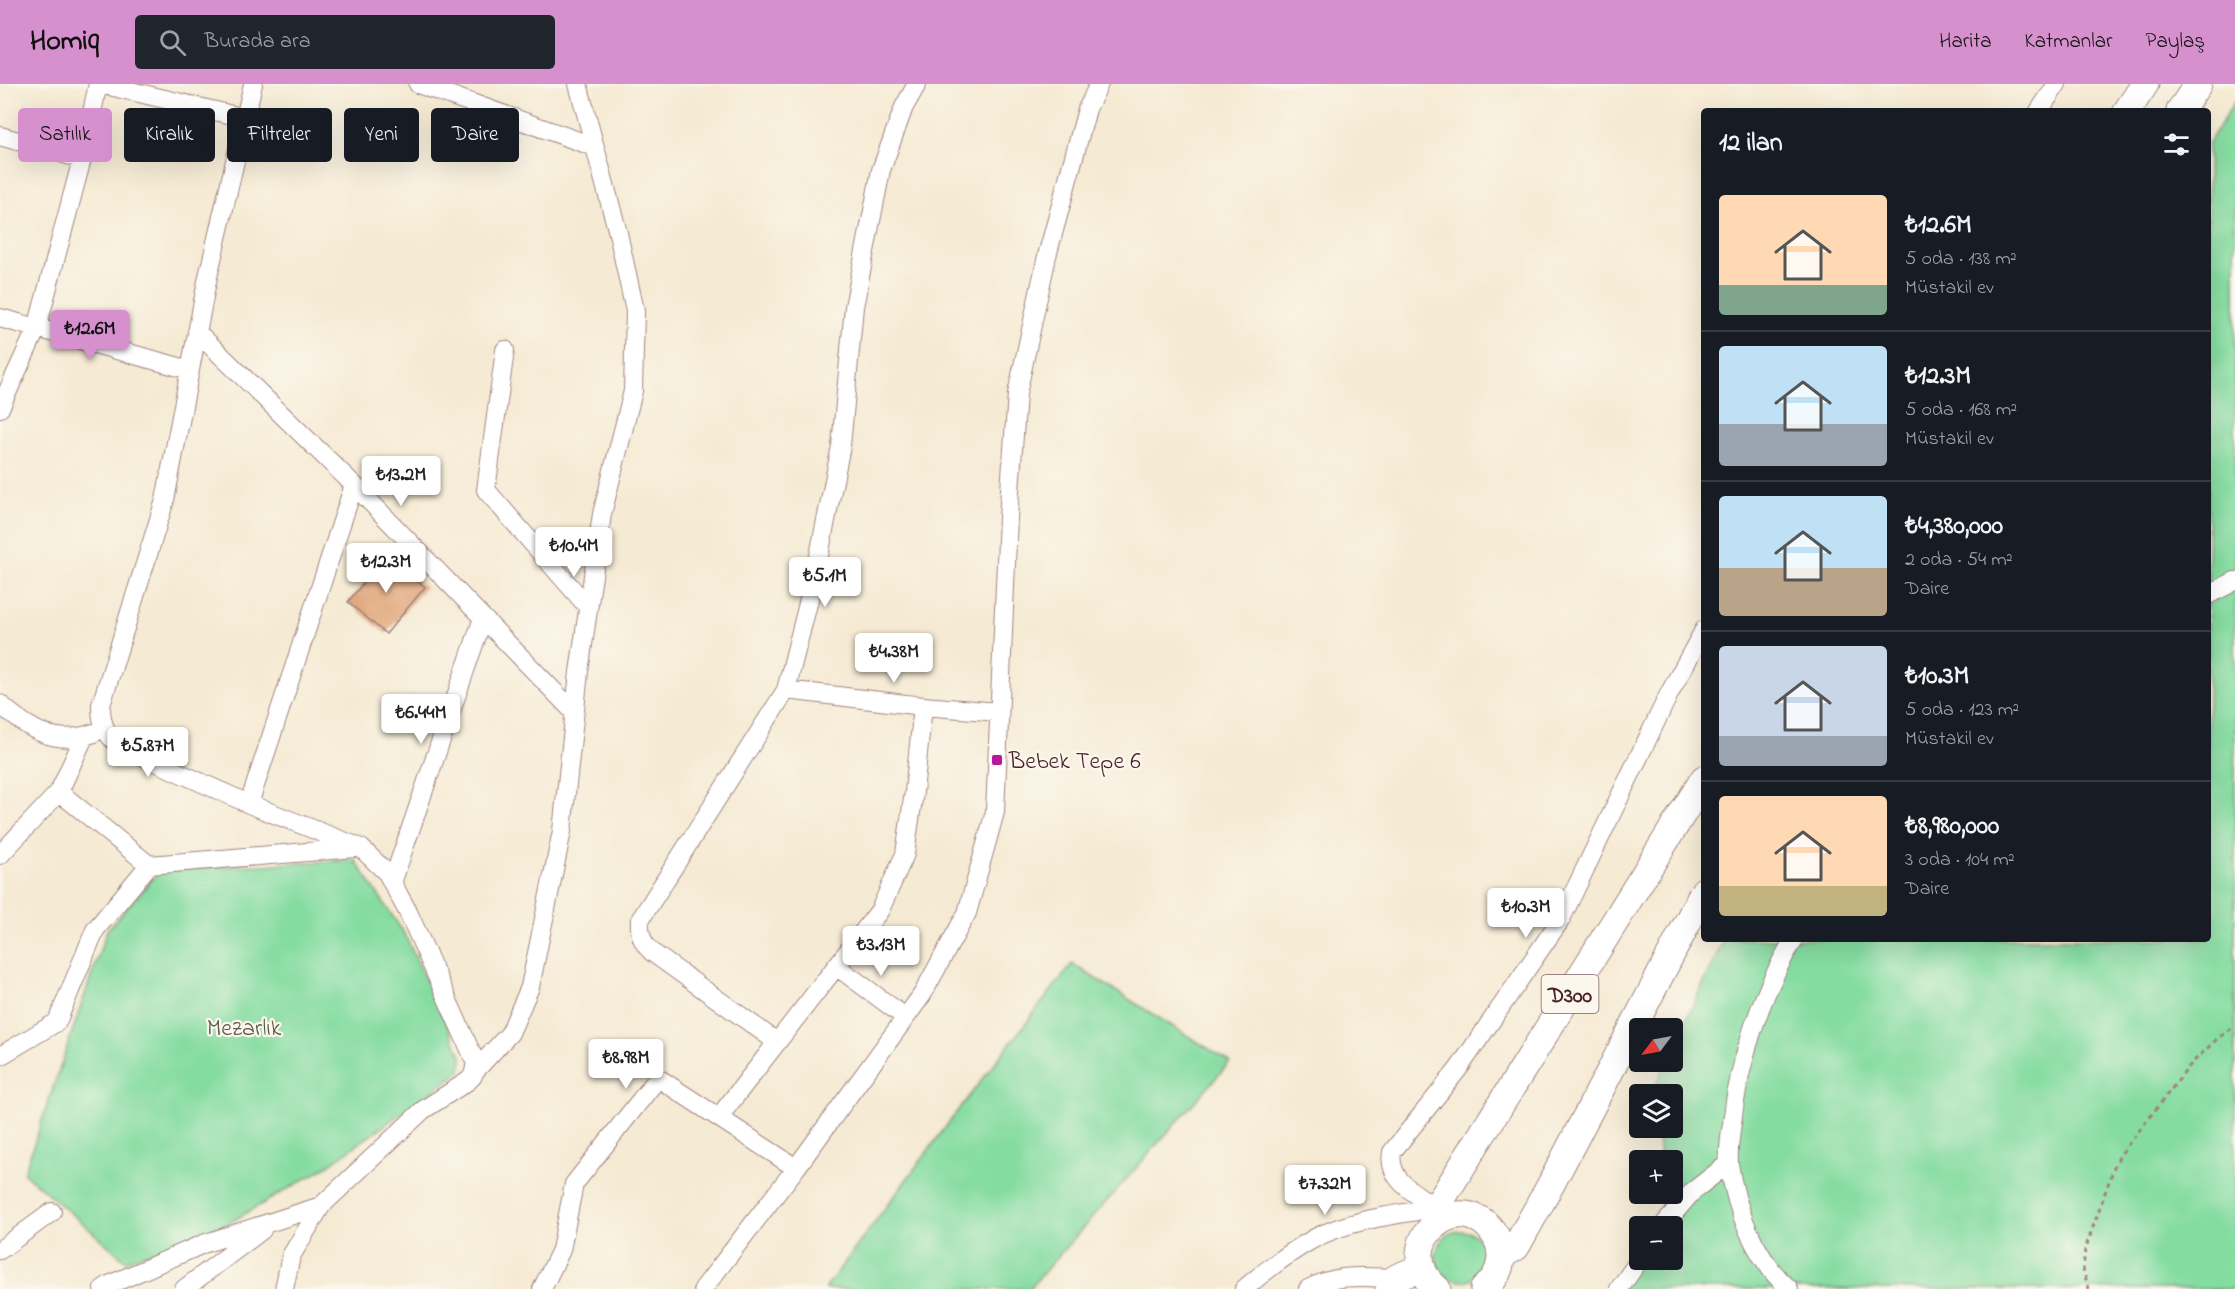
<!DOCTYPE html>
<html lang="tr">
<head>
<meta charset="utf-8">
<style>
	body { margin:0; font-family:"Indie Flower",sans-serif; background:#20242c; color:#f1f3f6; height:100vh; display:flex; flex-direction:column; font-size:22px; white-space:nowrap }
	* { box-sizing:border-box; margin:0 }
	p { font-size:20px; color:#9ea1a6 }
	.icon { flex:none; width:33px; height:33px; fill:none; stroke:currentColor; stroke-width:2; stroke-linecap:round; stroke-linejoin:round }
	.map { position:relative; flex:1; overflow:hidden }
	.side { position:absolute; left:1701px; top:24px; width:510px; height:834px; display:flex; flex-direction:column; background:#171b24; border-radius:6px; box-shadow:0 6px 24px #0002 }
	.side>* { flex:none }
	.guide { position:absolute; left:18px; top:24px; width:570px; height:54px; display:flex; gap:12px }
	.needle { width:39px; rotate:238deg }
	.fabs { position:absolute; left:1629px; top:934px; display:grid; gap:12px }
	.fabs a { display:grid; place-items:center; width:54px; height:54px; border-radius:6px; background:#171b24; box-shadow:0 6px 24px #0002; font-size:30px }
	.price { position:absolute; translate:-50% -51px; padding:0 14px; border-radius:6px; background:#fff; color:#222; font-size:20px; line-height:39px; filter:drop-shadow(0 2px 3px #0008) }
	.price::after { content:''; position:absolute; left:50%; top:36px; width:18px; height:14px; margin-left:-9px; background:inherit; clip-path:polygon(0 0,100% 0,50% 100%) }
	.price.current { background:#d690ce; color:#111 }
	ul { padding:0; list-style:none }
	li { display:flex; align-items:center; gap:18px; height:150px; padding:0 18px }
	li+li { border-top:2px solid #363941 }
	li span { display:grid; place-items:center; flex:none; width:168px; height:120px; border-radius:6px; color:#555 }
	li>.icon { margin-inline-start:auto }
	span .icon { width:72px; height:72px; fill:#fffc; stroke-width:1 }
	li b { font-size:26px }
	h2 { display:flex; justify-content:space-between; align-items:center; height:72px; padding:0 18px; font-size:26px }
	.chip { padding:0 21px; border-radius:6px; background:#171b24; box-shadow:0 6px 24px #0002; font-size:21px; line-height:54px }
	.chip.current { background:#d690ce; color:#111 }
	header { display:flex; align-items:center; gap:36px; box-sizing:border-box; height:84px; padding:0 30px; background:#d690ce; color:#111 }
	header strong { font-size:28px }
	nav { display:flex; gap:33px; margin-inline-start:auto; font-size:21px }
	.search { width:420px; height:54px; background:#20242c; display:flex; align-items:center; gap:15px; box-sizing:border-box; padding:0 21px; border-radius:6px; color:#9ea1a6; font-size:22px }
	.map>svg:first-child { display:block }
	.green { fill:#85dca1; stroke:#687e66; stroke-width:1.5 }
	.building { fill:#dfa276 }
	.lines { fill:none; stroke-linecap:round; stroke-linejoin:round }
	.minor-casing { stroke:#a0847f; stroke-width:20 }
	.highway-casing { stroke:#a0847f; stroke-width:29 }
	.path { stroke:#a0847f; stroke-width:3; stroke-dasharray:4.5 4.5; stroke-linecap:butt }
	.minor { stroke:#fff; stroke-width:18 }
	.highway { stroke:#fff; stroke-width:27 }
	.poi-dot { fill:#b5179e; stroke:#fbf7ec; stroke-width:2 }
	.labels { text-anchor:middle; stroke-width:4.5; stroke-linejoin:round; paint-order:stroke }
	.shield { fill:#fbf7ec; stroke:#7f6065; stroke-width:1.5 }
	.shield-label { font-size:22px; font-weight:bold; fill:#4a1f2b }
	.poi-label { font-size:24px; fill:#4a1f2b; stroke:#fbf7ec; text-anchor:start }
	.park-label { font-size:24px; fill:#5c584e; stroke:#fbf7ec }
</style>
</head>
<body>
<header>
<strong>Homiq</strong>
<div class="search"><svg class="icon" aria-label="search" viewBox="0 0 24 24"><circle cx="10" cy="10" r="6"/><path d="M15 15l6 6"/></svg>Burada ara</div>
<nav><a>Harita</a><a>Katmanlar</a><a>Paylaş</a></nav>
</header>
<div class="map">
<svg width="2235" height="1205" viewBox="0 0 2235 1205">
	<rect width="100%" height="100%" fill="#fbf7ec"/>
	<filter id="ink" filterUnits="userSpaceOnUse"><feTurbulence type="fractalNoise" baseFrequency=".0167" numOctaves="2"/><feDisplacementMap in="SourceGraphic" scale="12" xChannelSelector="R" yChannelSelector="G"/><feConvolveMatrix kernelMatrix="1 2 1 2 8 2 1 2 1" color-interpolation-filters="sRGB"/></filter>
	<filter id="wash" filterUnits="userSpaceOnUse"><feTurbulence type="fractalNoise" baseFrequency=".008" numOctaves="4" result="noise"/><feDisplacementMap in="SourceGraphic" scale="24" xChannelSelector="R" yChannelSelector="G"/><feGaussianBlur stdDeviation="1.35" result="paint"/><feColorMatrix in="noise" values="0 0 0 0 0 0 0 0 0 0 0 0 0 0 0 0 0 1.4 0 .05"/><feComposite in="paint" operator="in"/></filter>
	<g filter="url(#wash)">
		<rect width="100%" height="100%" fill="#f5ead3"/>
		<!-- green -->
		<path class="green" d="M 2235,17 L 2235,1205 L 1614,1205 L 1639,1166 L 1640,1176 L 1672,1176 L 1672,1143 L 1654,1143 L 1666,1124 L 1664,1110 L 1672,1110 L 1672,1077 L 1660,1077 L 1657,1044 L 1672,1044 L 1672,1011 L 1653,1011 L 1653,1008 L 1666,978 L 1672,978 L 1673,964 L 1724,855 L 2208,855 L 2208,60 Z
			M 355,776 L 404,849 L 462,973 L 461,987 L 324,1084 L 229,1139 L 126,1177 L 24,1089 L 107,846 L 161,786 Z
			M 1072,880 L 1230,978 L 1029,1205 L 825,1205 L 956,1029 Z
			M1436 1172a25 25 0 1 1 50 0a25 25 0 1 1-50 0Z"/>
		<g id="blocks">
			<!-- building -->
			<path class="building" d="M 386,471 L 425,503 L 386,550 L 348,518 Z"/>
		</g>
	</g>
	<g filter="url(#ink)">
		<use href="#blocks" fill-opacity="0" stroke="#a0847f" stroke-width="1.5"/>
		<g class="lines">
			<!-- minor casing -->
			<g class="minor-casing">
				<path id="minor" d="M 101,0 L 245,34
					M 253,0 L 207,197 L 165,416 L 101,621 C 101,641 106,652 122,663 L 249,720 L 361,764 L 387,789 L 408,828 L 476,979 L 473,992 L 468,997 L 423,1026 L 321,1122 L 291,1172 L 284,1205
					M 418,0 L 595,63
					M 2039,27 L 2057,0
					M 0,52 L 82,75
					M 0,234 L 190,286
					M 197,248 L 354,401 L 574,628
					M 505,266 L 486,406 L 588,523
					M 0,324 L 37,244 L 82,75 L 98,0
					M 2208,511 L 2235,497
					M 786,606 L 923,622 L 999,628
					M 0,620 C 28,645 55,663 94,649
					M 59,708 L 149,781
					M 249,720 L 354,401
					M 0,771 L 59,708 L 84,653
					M 392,799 L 483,534
					M 836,882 L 905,933
					M 777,958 L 653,869 C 642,859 639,850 640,836 L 786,606 L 814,496 L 841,362 L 854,223 L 881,86 L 904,23 L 917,0
					M 0,972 L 57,938 L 95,846 L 149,781 L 355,764
					M 476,986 L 510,949 L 530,903 L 562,747 L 579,588 L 602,430 L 633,307 L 635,227 L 618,149 L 578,0
					M 719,1033 L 880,826 L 905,770 L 914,708 L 923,622
					M 1436,1124 C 1416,1109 1387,1097 1392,1068 L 1459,984 L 1561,835 L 1670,608 L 1704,546
					M 1662,1143 L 1693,1107 L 1729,1079
					M 0,1166 L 52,1128
					M 103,1205 L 109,1201 L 203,1160 L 321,1122
					M 184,1205 L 262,1146
					M 542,1205 L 561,1166 L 574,1100 L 658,994 L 796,1084
					M 703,1205 L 796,1084 L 922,911 L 967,829 L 995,728 L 1008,434 L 1017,310 L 1047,172 L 1087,25 L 1099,0
					M 1244,1205 C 1266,1186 1290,1168 1315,1154 C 1352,1135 1396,1131 1436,1124
					M 1308,1205 C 1338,1189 1363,1193 1396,1194
					M 1619,1205 L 1640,1175
					M 1789,1205 C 1755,1174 1736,1126 1729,1080 C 1728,1067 1730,1052 1732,1039 C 1739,976 1761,909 1794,855"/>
			</g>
			<!-- highway casing -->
			<g class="highway-casing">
				<path id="highway" d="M 2127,27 L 2145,0
					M 2180,27 L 2198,0
					M 1444,1135 L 1436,1124 L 1704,695
					M 1502,1171 L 1516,1163 L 1550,1102 L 1704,807
					M 1389,1205 L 1396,1194 L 1422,1183
					M 1437,1205 C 1426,1197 1419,1183 1420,1169 C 1421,1158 1426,1148 1435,1141 C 1477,1106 1528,1169 1484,1205"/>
			</g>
			<!-- path -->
			<path class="path" d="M 2089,1205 L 2083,1185 L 2085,1166 L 2114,1083 L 2120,1071 L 2191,980 L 2218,954 L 2235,942"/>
			<!-- minor -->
			<use href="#minor" class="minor"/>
			<!-- highway -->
			<use href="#highway" class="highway"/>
		</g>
	</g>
	<!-- markers -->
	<rect class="poi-dot" x="991" y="670" width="12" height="12" rx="3"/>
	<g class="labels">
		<!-- shield labels -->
		<rect class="shield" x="1541.5" y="891" width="57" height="38" rx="4.5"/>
		<g class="shield-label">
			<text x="1570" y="918">D300</text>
		</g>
		<!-- poi labels -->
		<g class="poi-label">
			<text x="1009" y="684">Bebek Tepe 6</text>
		</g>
		<!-- park labels -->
		<g class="park-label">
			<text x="244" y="951">Mezarlık</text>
		</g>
	</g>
</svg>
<div class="fabs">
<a><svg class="needle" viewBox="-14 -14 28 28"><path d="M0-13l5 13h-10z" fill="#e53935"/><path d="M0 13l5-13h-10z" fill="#9ea1a6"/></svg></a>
<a><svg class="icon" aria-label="layers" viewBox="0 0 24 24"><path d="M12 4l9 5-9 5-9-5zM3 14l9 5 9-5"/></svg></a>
<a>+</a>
<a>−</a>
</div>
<b class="price current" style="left:90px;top:277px">₺12.6M</b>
<b class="price" style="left:401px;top:423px">₺13.2M</b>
<b class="price" style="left:574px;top:494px">₺10.4M</b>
<b class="price" style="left:386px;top:510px">₺12.3M</b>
<b class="price" style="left:825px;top:524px">₺5.1M</b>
<b class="price" style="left:894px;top:600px">₺4.38M</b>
<b class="price" style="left:421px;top:661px">₺6.44M</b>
<b class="price" style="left:148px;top:694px">₺5.87M</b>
<b class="price" style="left:1526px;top:855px">₺10.3M</b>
<b class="price" style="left:881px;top:893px">₺3.13M</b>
<b class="price" style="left:626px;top:1006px">₺8.98M</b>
<b class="price" style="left:1325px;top:1132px">₺7.32M</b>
<div class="guide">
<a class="chip current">Satılık</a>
<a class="chip">Kiralık</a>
<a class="chip">Filtreler</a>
<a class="chip">Yeni</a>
<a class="chip">Daire</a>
</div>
<section class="side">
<h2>12 ilan<svg class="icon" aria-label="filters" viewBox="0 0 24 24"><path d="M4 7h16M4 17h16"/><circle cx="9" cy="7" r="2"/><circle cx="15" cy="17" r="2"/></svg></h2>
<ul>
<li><span style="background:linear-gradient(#ffd9b3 75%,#7fa58c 0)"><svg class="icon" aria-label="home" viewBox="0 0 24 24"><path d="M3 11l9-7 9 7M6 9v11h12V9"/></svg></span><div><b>₺12.6M</b><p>5 oda · 138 m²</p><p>Müstakil ev</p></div></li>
<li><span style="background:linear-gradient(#bfe0f5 65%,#9aa5b1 0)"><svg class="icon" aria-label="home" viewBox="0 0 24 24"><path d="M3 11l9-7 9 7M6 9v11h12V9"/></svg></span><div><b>₺12.3M</b><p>5 oda · 168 m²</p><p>Müstakil ev</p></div></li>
<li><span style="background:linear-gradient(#bfe0f5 60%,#b9a48a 0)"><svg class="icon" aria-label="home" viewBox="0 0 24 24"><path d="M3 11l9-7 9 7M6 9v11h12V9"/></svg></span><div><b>₺4,380,000</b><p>2 oda · 54 m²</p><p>Daire</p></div></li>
<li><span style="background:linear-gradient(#c9d6e8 75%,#9aa5b1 0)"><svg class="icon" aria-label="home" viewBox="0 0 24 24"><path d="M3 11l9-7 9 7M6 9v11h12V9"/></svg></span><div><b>₺10.3M</b><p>5 oda · 123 m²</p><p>Müstakil ev</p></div></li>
<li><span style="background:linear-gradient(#ffd9b3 75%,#c2b280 0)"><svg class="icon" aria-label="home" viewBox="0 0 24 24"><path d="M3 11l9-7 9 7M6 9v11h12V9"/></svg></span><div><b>₺8,980,000</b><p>3 oda · 104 m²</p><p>Daire</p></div></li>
</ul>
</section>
</div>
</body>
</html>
